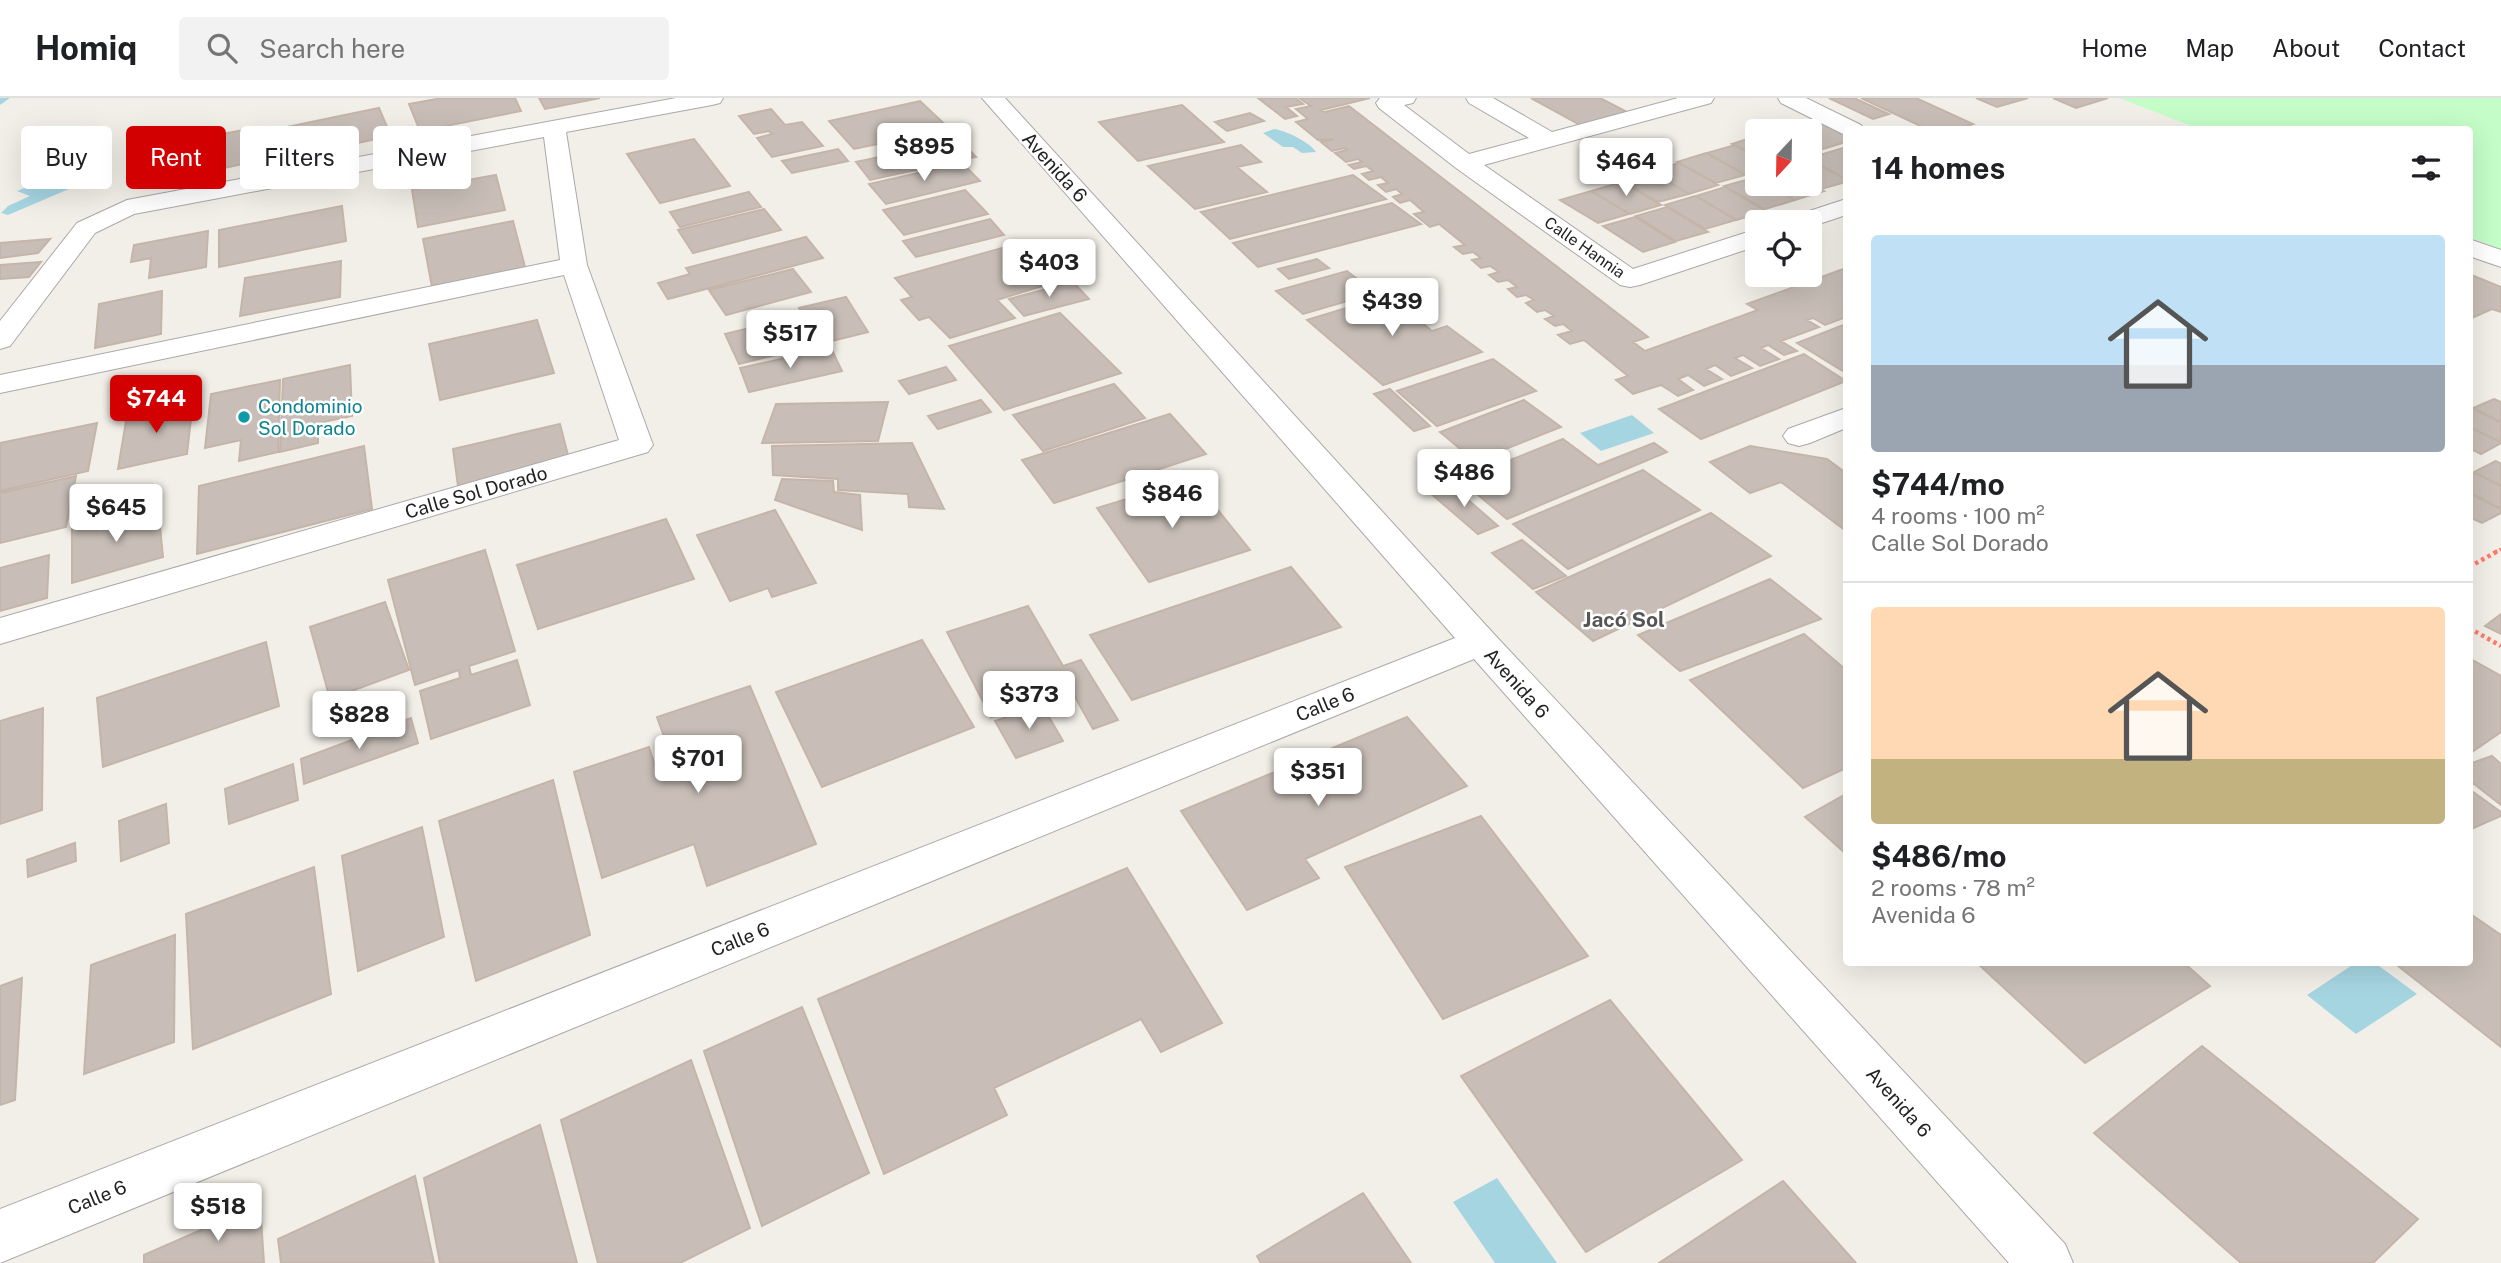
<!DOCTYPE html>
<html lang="en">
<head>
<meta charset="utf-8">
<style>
	body { margin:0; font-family:"Public Sans",sans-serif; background:#f2f2f2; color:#202124; height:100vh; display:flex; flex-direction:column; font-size:26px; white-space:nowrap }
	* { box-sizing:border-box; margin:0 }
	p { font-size:23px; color:#757577 }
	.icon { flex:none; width:38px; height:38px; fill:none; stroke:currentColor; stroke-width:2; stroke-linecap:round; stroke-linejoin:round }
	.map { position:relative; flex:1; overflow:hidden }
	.side { position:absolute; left:1843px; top:28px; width:630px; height:840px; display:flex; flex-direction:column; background:#fff; border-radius:7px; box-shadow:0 7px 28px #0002 }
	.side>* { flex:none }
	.guide { position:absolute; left:21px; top:28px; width:665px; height:63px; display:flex; gap:14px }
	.needle { width:46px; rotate:202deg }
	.fabs { position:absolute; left:1745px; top:21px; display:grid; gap:14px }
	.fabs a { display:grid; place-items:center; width:77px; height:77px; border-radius:7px; background:#fff; box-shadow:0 7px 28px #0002; font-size:35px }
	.price { position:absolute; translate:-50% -60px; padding:0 16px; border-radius:7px; background:#fff; color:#222; font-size:23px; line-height:46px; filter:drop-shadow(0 2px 4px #0008) }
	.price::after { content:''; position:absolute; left:50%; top:42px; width:21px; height:16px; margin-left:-10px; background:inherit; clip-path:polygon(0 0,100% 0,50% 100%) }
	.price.active { background:#d30001; color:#fff }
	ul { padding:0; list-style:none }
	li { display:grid; align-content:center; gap:14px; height:371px; padding:0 28px }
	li+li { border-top:2px solid #e0e0e0 }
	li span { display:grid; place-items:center; height:217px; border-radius:7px; color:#555 }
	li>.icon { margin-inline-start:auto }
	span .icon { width:126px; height:126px; fill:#fffc; stroke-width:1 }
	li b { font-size:30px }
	h2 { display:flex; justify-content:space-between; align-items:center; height:84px; padding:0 28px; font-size:30px }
	.tag { padding:0 24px; border-radius:7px; background:#fff; box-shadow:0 7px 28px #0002; font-size:24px; line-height:63px }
	.tag.active { background:#d30001; color:#fff }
	header { display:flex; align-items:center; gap:42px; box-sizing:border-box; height:98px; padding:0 35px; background:#fff; border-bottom:2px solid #e0e0e0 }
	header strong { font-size:33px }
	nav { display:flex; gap:38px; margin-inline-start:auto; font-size:24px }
	.search { width:490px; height:63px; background:#f2f2f2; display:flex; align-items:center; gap:18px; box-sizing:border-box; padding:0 24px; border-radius:7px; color:#757577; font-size:26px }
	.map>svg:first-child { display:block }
	.park { fill:#c4fdc8 }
	.water { fill:#a6d5e2 }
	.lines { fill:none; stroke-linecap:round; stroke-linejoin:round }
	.stream { fill:#a6d5e2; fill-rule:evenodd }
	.building { fill:#c8beb7; stroke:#c5b5a9; stroke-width:2 }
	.minor-casing { stroke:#a9a9a9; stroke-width:2 }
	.path-far1 { stroke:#ff7b6c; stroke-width:3.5; stroke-dasharray:2.5 2.5; stroke-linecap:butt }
	.path { stroke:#ff7b6c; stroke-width:4.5; stroke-dasharray:3.5 3.5; stroke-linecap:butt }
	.minor { fill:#fff; fill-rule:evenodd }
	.culture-dot { fill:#0f9aa8; stroke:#fff; stroke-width:2.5 }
	.labels { text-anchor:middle; stroke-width:5; stroke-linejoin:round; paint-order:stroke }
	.far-street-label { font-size:16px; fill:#222; stroke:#fff }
	.street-label { font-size:19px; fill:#222; stroke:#fff }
	.culture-label { font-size:19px; fill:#0d838f; stroke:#fff; text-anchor:start }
	.neighbourhood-label { font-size:21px; font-weight:bold; fill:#555; stroke:#fff }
</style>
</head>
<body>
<header>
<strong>Homiq</strong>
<div class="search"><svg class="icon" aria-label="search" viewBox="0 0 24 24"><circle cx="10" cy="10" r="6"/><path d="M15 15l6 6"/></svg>Search here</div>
<nav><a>Home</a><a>Map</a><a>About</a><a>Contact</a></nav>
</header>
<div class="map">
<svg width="2501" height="1165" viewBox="0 0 2501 1165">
	<rect width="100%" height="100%" fill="#f2efe8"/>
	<!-- park -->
	<path class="park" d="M 2119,0 L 2501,0 L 2501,151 L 2469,139 L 2469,32 L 2199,31 Z"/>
	<!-- water -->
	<path class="water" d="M 1274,31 C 1285,32 1311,45 1316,54 L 1302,55 L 1293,49 L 1283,49 L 1263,35 Z
		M 72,74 L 86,77 L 90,82 L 8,117 L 1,115 L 8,108 L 30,98 L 17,93 L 55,77 Z
		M 1632,317 L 1654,335 L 1601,353 L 1580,335 Z
		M 2357,864 L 2375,865 L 2417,896 L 2356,936 L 2307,897 Z
		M 1497,1080 L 1557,1165 L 1495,1165 L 1453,1104 Z"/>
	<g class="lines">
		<!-- stream -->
		<path class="stream" d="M 0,0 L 10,0 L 0,7 Z"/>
	</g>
	<!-- building -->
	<path class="building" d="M 442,0 L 515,0 L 521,13 L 420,33 L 409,6 Z
		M 539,0 L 600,0 L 545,11 Z
		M 1258,0 L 1295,0 L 1303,6 L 1286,9 L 1297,18 L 1285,21 Z
		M 1299,0 L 1370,0 L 1321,12 L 1325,14 L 1349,8 L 1648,239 L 1633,244 L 1645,253 L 1758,212 L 1747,206 L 1846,170 L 1846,219 L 1825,227 L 1813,220 L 1807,222 L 1819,229 L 1781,243 L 1797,253 L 1784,257 L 1768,247 L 1761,250 L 1779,261 L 1760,268 L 1743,257 L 1735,260 L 1752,270 L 1731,278 L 1715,267 L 1706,271 L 1722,281 L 1704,288 L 1688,277 L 1678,281 L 1693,292 L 1678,298 L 1661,287 L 1633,296 L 1616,282 L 1628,278 L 1584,242 L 1570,246 L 1558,237 L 1572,233 L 1563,226 L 1555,228 L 1545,221 L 1554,218 L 1545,212 L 1537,214 L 1526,205 L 1534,202 L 1526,197 L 1517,199 L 1508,191 L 1517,189 L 1508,182 L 1498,184 L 1489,177 L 1499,174 L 1490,168 L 1481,170 L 1472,162 L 1481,160 L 1473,154 L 1463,156 L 1454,149 L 1465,147 L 1439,126 L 1430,129 L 1414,116 L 1424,114 L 1410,102 L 1400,105 L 1393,99 L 1402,96 L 1396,91 L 1386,94 L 1378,87 L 1388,85 L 1381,79 L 1369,82 L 1362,76 L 1373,73 L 1366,68 L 1354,71 L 1349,67 L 1362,64 L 1358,61 L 1346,64 L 1335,55 L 1347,52 L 1345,50 L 1332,53 L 1321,44 L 1334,41 L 1318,42 L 1296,24 L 1308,21 L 1296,11 L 1311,8 Z
		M 1531,0 L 1600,0 L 1627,14 L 1580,27 Z
		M 1829,0 L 1854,0 L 1889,16 L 1873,21 Z
		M 1861,0 L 1916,0 L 1973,26 L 1954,32 L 1929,32 Z
		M 1976,0 L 2028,0 L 1997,9 Z
		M 2053,0 L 2108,0 L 2076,10 Z
		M 920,3 L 954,35 L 902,47 L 897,42 L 854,51 L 829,23 Z
		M 1182,7 L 1224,44 L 1138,63 L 1099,24 Z
		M 379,10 L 391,38 L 290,59 L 282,30 Z
		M 771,11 L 785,27 L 802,24 L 823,48 L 772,59 L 757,40 L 772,36 L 769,33 L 754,36 L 739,18 Z
		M 1250,15 L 1264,23 L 1227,33 L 1215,24 Z
		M 1816,22 L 1846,36 L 1846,44 L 1810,55 L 1810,33 L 1775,33 Z
		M 249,31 L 257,63 L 148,86 L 144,51 Z
		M 1757,38 L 1757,58 L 1732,46 Z
		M 694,41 L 730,88 L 660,105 L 627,56 Z
		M 960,42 L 976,59 L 870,82 L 856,64 Z
		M 1241,47 L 1261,64 L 1237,69 L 1267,94 L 1195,111 L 1148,68 Z
		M 1735,47 L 1757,59 L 1757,73 L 1746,77 L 1707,55 Z
		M 1846,49 L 1846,81 L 1810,61 L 1810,60 Z
		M 838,51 L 848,63 L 792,75 L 782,63 Z
		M 1706,55 L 1745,77 L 1716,85 L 1677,64 Z
		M 1810,62 L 1846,81 L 1846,84 L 1821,91 L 1810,85 Z
		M 962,65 L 980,83 L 886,106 L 869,86 Z
		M 1679,65 L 1718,87 L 1689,96 L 1650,73 Z
		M 1650,73 L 1689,96 L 1658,104 L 1620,82 Z
		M 496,77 L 505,112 L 418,129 L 412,92 Z
		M 1353,77 L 1386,101 L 1230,141 L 1201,114 Z
		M 1753,80 L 1757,82 L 1757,86 L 1764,86 L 1795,102 L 1765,111 L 1724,88 Z
		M 1622,84 L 1661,107 L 1630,116 L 1591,93 Z
		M 1765,86 L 1809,86 L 1824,93 L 1795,102 Z
		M 1725,89 L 1766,113 L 1737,122 L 1696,98 Z
		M 965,92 L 988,116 L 904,137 L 883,112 Z
		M 1591,93 L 1629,116 L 1598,125 L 1560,102 Z
		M 749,94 L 761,109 L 680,129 L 670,114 Z
		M 1695,98 L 1736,122 L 1705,131 L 1665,107 Z
		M 1392,105 L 1421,126 L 1258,169 L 1233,145 Z
		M 342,108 L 346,143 L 219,169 L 219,132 Z
		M 1667,109 L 1708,134 L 1676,143 L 1636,118 Z
		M 764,111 L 781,132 L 693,155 L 678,132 Z
		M 1635,119 L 1675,144 L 1643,154 L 1603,128 Z
		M 990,121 L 1004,137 L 916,159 L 903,143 Z
		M 513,123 L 525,169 L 432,189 L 423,141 Z
		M 208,133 L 206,169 L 149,180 L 151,160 L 131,164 L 134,147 Z
		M 806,139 L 823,160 L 668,201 L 658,185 L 690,176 L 686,170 Z
		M 50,141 L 38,155 L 0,160 L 0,145 Z
		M 1027,143 L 1041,155 L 1028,159 L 1055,184 L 997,202 L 1015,220 L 950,240 L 929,219 L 919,222 L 901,202 L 912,199 L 895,180 Z
		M 1317,161 L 1329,170 L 1289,181 L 1278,171 Z
		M 341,163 L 340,199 L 240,218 L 245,180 Z
		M 41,164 L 29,179 L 0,181 L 0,167 Z
		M 793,171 L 811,194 L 726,217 L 709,192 Z
		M 1347,173 L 1375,195 L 1303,216 L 1276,193 Z
		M 2469,176 L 2501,189 L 2501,214 L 2492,211 L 2472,220 L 2469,219 Z
		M 1073,184 L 1089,201 L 1024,218 L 1009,201 Z
		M 162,193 L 161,236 L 95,250 L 99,206 Z
		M 1402,193 L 1431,215 L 1416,220 L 1432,233 L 1447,228 L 1482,254 L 1383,287 L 1307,222 Z
		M 846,199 L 868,234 L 739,266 L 725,236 L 804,217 L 799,210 Z
		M 1060,215 L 1121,275 L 1004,312 L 949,248 Z
		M 537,222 L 554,275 L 440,302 L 429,246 Z
		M 1846,226 L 1846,275 L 1797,245 Z
		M 831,250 L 842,273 L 749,294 L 740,270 Z
		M 1804,256 L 1846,283 L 1701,341 L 1659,311 Z
		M 1493,261 L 1536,293 L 1437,328 L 1397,293 Z
		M 350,267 L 352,318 L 318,325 L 318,345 L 280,354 L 283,281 Z
		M 946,269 L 956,282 L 909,296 L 899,283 Z
		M 280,282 L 278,354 L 239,363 L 241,342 L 205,350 L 211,296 Z
		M 1114,286 L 1145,320 L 1043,353 L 1013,317 Z
		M 1390,291 L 1430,328 L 1414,333 L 1374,296 Z
		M 2494,301 L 2501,304 L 2501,324 L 2473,310 Z
		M 981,302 L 991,314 L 938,331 L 928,318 Z
		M 1524,302 L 1561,329 L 1475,363 L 1440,334 Z
		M 193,303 L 187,356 L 118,371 L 127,317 Z
		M 888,304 L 878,343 L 762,345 L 776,306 Z
		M 2473,311 L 2501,324 L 2501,344 L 2469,329 L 2469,313 Z
		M 1170,316 L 1206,356 L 1054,405 L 1022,362 Z
		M 97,325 L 88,373 L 0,393 L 0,345 Z
		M 560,326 L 569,361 L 458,388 L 453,351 Z
		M 2469,329 L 2501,344 L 2501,345 L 2481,356 L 2469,350 Z
		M 1563,341 L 1598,367 L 1654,345 L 1667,354 L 1507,421 L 1460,382 Z
		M 912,345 L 944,411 L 909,409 L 908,396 L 838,392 L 838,381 L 773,377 L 772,348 Z
		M 364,348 L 372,411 L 197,456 L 199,388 Z
		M 1750,348 L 1827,361 L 1846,375 L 1846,433 L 1781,384 L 1750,395 L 1710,364 Z
		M 2496,363 L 2501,366 L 2501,388 L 2474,374 Z
		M 1643,372 L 1700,412 L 1568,471 L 1513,426 Z
		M 2475,375 L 2501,388 L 2501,411 L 2469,394 L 2469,378 Z
		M 76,378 L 66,429 L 0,445 L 0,395 Z
		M 782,381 L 833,383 L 834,394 L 860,397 L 862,432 L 775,402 Z
		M 1193,381 L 1250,452 L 1149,484 L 1097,410 Z
		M 1450,386 L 1498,428 L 1478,436 L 1429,394 Z
		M 2469,395 L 2501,411 L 2501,415 L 2482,425 L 2469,419 Z
		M 158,408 L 163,459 L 72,485 L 72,431 Z
		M 775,412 L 816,485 L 772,499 L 768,490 L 730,503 L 697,437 Z
		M 1711,415 L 1771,458 L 1593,543 L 1536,494 Z
		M 666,421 L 694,481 L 538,531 L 517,467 Z
		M 1522,442 L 1566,478 L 1533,491 L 1492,455 Z
		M 485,452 L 515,553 L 469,568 L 471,577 L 517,562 L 530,607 L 431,641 L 420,593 L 460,580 L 459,572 L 415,587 L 388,482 Z
		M 49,457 L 47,500 L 0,513 L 0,470 Z
		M 1291,469 L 1341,529 L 1132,602 L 1090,537 Z
		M 1770,481 L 1821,521 L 1680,573 L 1638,537 Z
		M 385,504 L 409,572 L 330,601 L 310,529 Z
		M 1028,508 L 1063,568 L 1081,562 L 1118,622 L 1093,631 L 1071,592 L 991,619 L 947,534 Z
		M 2501,516 L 2501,536 L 2485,528 Z
		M 1804,536 L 1846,572 L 1846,670 L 1803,690 L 1690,582 Z
		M 922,542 L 974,629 L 822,689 L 776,594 Z
		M 266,544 L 279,608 L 103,669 L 97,600 Z
		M 2469,560 L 2501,578 L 2501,634 L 2472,654 L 2469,652 Z
		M 750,588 L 816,746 L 707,788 L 694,746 L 602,780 L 574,674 L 649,649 L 657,674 L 675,669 L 657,619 Z
		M 1042,607 L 1063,643 L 1016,660 L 995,623 Z
		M 43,610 L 42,712 L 0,726 L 0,623 Z
		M 1407,619 L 1467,688 L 1305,761 L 1319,780 L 1247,812 L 1181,713 Z
		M 411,620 L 418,645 L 304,686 L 301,661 Z
		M 2492,658 L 2501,666 L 2501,707 L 2469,682 L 2469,666 Z
		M 293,666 L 298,702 L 229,726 L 225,691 Z
		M 553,682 L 590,837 L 476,883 L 439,723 Z
		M 2469,691 L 2501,714 L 2501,718 L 2469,732 Z
		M 1846,696 L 1846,756 L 1805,719 Z
		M 166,706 L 169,745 L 121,763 L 119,723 Z
		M 1481,718 L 1588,858 L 1443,921 L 1345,769 Z
		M 422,729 L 444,839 L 358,873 L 342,758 Z
		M 75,745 L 76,763 L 28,779 L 27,762 Z
		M 314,769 L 331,896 L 193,951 L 186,816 Z
		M 1127,770 L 1222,925 L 1161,954 L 1141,921 L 994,990 L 1007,1017 L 884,1076 L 818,901 Z
		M 2469,815 L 2501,837 L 2501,949 L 2393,864 L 2469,864 Z
		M 175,837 L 174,944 L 84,976 L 91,867 Z
		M 1976,864 L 2183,864 L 2210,888 L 2085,965 Z
		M 22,880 L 15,1002 L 0,1007 L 0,888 Z
		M 1610,902 L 1742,1062 L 1586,1154 L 1461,978 Z
		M 802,909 L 869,1075 L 762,1128 L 704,953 Z
		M 2202,948 L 2418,1121 L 2373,1165 L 2241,1165 L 2094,1035 Z
		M 691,962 L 750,1130 L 680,1165 L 598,1165 L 561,1022 Z
		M 540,1027 L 577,1165 L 440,1165 L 424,1080 Z
		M 415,1078 L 434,1165 L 281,1165 L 278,1141 Z
		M 1783,1083 L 1856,1165 L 1659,1165 Z
		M 1363,1095 L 1411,1165 L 1261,1165 L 1257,1158 Z
		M 260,1106 L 264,1165 L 144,1165 L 144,1157 Z"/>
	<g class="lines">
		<!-- minor casing -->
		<g class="minor-casing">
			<path id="minor" d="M 676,0 L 723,0 L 720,5 L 712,7 L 566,34 L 587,167 L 653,347 L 648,354 L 0,546 L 0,520 L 619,342 L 564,177 L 0,295 L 0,277 L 560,162 L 544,39 L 134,116 L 95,135 L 10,248 L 0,251 L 0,223 L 77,125 L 127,102 Z
				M 982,0 L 1005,0 L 1493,535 L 2065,1146 L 2073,1165 L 2009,1165 L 1474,561 L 0,1165 L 0,1111 L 1455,540 Z
				M 1380,0 L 1416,0 L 1413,5 L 1404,7 L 1469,56 L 1529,40 L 1469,5 L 1466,0 L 1493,0 L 1552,34 L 1678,0 L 1714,0 L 1711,5 L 1484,67 L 1633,171 L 1757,131 L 1757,148 L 1640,187 L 1630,189 L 1620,187 L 1456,70 L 1379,10 L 1376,5 Z
				M 1778,0 L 1806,0 L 1861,27 L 1864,32 L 1846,32 L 1845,37 L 1781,5 Z
				M 1846,101 L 1846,117 L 1810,129 L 1810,124 L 1787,124 L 1791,119 Z
				M 2469,141 L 2501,152 L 2501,169 L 2469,158 Z
				M 1846,310 L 1846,330 L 1810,345 L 1799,348 L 1788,345 L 1783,338 L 1788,331 Z"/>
		</g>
		<!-- path-far1 -->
		<path class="path-far1" d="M 2495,454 L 2501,451"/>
		<!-- path -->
		<path class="path" d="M 2469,469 L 2498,453
			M 2469,530 L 2501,548"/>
		<!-- minor -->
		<use href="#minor" class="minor"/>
	</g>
	<!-- markers -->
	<circle class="culture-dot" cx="244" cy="319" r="7"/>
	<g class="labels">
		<!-- far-street labels -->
		<g class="far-street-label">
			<text transform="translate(1585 149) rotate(35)" y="6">Calle Hannia</text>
		</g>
		<!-- street labels -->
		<g class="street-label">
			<text transform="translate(1055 69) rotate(48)" y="7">Avenida 6</text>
			<text transform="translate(476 394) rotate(-16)" y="7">Calle Sol Dorado</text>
			<text transform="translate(1517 585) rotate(48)" y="7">Avenida 6</text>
			<text transform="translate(1325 606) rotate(-22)" y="7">Calle 6</text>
			<text transform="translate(740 841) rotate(-22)" y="7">Calle 6</text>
			<text transform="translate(1899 1004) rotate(48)" y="7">Avenida 6</text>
			<text transform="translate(97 1099) rotate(-22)" y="7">Calle 6</text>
		</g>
		<!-- culture labels -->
		<g class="culture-label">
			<text x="258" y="315">Condominio<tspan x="258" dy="22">Sol Dorado</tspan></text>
		</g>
		<!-- neighbourhood labels -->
		<g class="neighbourhood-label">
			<text x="1624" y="529">Jacó Sol</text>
		</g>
	</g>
</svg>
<div class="fabs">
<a><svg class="needle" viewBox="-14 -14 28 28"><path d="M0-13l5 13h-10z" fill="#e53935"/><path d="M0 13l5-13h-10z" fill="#757577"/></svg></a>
<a><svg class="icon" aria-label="locate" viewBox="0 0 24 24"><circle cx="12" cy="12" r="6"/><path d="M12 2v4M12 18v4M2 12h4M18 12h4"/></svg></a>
</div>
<b class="price" style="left:924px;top:85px">$895</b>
<b class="price" style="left:1626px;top:100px">$464</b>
<b class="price" style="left:1049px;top:201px">$403</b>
<b class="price" style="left:1392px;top:240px">$439</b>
<b class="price" style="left:790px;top:272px">$517</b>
<b class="price active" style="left:156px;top:337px">$744</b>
<b class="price" style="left:1464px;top:411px">$486</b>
<b class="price" style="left:1172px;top:432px">$846</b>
<b class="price" style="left:116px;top:446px">$645</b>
<b class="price" style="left:1029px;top:633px">$373</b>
<b class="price" style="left:359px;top:653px">$828</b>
<b class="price" style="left:698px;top:697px">$701</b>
<b class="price" style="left:1318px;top:710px">$351</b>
<b class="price" style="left:218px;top:1145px">$518</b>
<div class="guide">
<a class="tag">Buy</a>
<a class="tag active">Rent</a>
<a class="tag">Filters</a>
<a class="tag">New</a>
</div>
<section class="side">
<h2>14 homes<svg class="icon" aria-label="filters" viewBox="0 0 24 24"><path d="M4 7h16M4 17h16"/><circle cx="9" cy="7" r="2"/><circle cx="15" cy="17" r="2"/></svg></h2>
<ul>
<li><span style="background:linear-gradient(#bfe0f5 60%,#9aa5b1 0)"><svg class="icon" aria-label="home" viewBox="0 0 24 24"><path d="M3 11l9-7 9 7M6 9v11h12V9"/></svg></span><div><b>$744/mo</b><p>4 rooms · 100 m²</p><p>Calle Sol Dorado</p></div></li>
<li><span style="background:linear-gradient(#ffd9b3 70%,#c2b280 0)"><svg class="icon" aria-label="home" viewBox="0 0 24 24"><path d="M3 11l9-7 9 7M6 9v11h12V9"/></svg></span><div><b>$486/mo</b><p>2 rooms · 78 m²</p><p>Avenida 6</p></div></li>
</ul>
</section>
</div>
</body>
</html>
